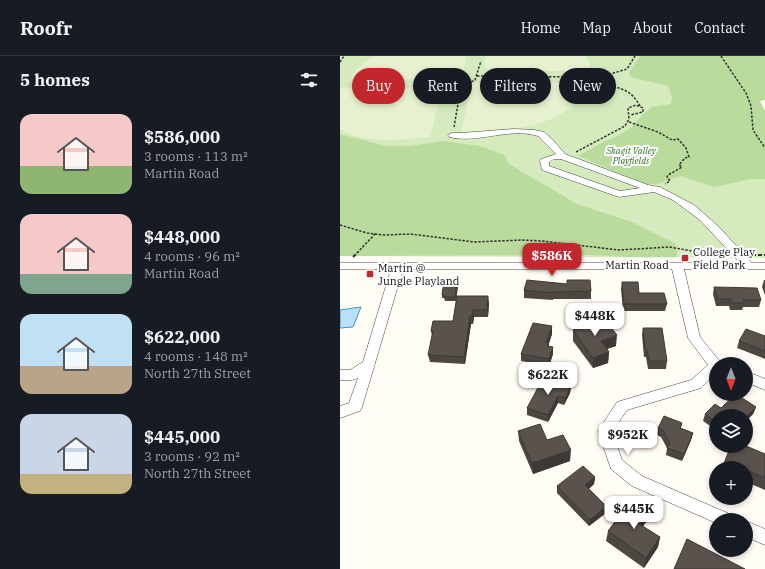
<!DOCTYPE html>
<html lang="en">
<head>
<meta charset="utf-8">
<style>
	body { margin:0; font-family:"IBM Plex Serif",serif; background:#20242c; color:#f1f3f6; height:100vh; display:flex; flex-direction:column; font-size:15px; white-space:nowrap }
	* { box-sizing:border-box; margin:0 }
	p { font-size:13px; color:#9ea1a6 }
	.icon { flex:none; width:22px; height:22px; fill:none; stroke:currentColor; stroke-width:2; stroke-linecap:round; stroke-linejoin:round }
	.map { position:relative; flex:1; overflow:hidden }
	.sheet { display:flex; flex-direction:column; background:#171b24; width:340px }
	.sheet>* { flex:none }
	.top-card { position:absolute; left:12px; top:12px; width:353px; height:36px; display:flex; gap:8px }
	.needle { width:26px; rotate:180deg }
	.controls { position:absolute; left:369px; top:301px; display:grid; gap:8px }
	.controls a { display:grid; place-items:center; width:44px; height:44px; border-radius:50%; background:#171b24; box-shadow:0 2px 6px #0003; font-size:20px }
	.price { position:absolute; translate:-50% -34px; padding:0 9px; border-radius:8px; background:#fff; color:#222; font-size:13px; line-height:26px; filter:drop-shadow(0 1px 2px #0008) }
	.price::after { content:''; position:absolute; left:50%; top:24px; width:12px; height:9px; margin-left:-6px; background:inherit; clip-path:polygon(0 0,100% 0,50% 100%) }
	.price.current { background:#c4262e; color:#fff }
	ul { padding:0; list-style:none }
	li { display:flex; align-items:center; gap:12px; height:100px; padding:0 20px }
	li span { display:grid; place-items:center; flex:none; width:112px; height:80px; border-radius:12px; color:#555 }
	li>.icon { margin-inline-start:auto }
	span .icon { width:48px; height:48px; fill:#fffc; stroke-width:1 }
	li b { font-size:17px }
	h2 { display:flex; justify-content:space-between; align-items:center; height:48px; padding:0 20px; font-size:17px }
	.tag { padding:0 14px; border-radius:18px; background:#171b24; box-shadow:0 2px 6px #0003; font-size:14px; line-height:36px }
	.tag.current { background:#c4262e; color:#fff }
	header { display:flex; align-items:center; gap:24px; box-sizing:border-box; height:56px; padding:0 20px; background:#171b24; border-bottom:1px solid #363941 }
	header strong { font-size:19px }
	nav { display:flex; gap:22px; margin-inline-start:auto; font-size:14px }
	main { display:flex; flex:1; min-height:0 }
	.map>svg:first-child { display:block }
	.green { fill:#d5ebbd }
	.forest { fill:#b9dc9c }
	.pitch { fill:#e6f2cf }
	.water { fill:#b9e0f7; stroke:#3f96cf }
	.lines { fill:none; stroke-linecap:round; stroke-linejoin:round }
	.minor-casing { stroke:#444; stroke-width:1 }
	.path-far1 { stroke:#333; stroke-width:1.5; stroke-dasharray:2.5 1.5; stroke-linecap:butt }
	.path { stroke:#333; stroke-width:2; stroke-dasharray:4 2; stroke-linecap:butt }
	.minor { fill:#fff; fill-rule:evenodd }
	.wall { fill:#4d4742 }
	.shaded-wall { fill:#3f3936 }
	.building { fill:#5a524d; stroke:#3f3936 }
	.poi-dot { fill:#c4262e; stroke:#fff; stroke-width:1.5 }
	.labels { text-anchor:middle; stroke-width:4; stroke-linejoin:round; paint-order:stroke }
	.far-park-label { font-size:9px; font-style:italic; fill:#2f6b1f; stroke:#fff }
	.poi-label { font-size:11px; fill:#111; stroke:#fff; text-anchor:start }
	.street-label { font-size:11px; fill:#111; stroke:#fff }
</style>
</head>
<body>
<header>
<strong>Roofr</strong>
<nav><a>Home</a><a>Map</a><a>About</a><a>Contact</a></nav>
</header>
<main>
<section class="sheet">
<h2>5 homes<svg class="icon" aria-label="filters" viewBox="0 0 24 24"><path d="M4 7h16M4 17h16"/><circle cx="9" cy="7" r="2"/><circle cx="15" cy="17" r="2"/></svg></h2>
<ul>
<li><span style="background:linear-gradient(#f6c9c9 65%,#8fb573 0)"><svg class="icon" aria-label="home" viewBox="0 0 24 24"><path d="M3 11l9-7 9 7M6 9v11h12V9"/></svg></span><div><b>$586,000</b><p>3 rooms · 113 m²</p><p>Martin Road</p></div></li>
<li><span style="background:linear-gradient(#f6c9c9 75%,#7fa58c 0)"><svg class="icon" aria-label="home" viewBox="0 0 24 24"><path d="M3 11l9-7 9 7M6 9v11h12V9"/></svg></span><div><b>$448,000</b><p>4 rooms · 96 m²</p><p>Martin Road</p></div></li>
<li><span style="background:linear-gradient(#bfe0f5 65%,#b9a48a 0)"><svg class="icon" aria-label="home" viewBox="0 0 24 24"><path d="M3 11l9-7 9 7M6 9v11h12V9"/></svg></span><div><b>$622,000</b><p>4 rooms · 148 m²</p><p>North 27th Street</p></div></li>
<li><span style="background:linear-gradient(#c9d6e8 75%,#c2b280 0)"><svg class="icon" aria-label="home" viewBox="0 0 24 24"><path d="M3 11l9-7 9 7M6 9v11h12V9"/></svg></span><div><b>$445,000</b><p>3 rooms · 92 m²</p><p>North 27th Street</p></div></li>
</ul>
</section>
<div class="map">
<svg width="425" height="513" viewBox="0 0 425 513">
	<rect width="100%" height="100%" fill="#fffdf5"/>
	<!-- green -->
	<path class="green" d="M 0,0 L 366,0 L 425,65 L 425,202 L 0,200 Z"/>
	<!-- forest -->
	<path class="forest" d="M 300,0 L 425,0 L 425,44 L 420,45 L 425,55 L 425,123 L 411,123 L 374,131 L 341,120 L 317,128 L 304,128 L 238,100 L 261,87 L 279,79 L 292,71 L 301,60 L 312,51 L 331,48 L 332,41 L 328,30 L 291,21 L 289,17 Z
		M 0,78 L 46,90 L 70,90 L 103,85 L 140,90 L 164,99 L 169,108 L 237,148 L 292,166 L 336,188 L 337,201 L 289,201 L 252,199 L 0,200 Z"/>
	<!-- pitch -->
	<path class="pitch" d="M 34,0 L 126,0 L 123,18 L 110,23 L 8,25 L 15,14 Z
		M 146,0 L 245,0 L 249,6 L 252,15 L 152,15 L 144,12 Z
		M 139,26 L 241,26 L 242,38 C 239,42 237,47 233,50 C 203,74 158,76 121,76 L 132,28 Z
		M 0,32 L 93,32 L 102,35 L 90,81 C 60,84 27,89 0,73 Z"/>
	<!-- water -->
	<path class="water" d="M 21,251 L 13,271 L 0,272 L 0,254 Z"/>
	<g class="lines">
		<!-- minor casing -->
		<g class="minor-casing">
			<path id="minor" d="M 174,73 L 195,74 L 204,76 L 213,84 L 225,98 L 308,129 L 320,131 L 354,149 L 379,171 L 412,207 L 425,207 L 425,213 L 344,213 L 360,281 L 382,308 L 376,308 L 376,317 L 361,332 L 287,354 L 272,376 L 282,404 L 302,420 L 392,459 L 394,464 L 376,464 L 376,467 L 292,430 L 271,413 L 258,375 L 277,346 L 351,324 L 368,309 L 348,282 L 332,213 L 63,213 L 22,351 L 20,355 L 0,362 L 0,350 L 9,347 L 18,322 L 12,324 L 0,324 L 0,314 L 10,314 L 23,306 L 51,213 L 0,213 L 0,207 L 400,207 L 360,164 L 333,144 L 314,136 L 279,141 L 202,114 L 200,105 L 201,103 L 216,98 L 198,80 C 169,71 138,88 109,81 L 108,79 L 112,77 L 121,77 ZM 214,103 L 221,103 L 300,132 L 280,135 L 209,110 L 209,106 Z
				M 406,315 L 425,323 L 425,334 L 406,326 Z
				M 406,465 L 425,473 L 425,489 L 406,481 Z"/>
		</g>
		<!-- path-far1 -->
		<path class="path-far1" d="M 381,0 L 406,37 L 411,50 L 413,74 L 425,92
			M 0,6 L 4,0
			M 137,20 L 244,21 L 267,19 L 287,13 L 295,0
			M 256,20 L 260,30 C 278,30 291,33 300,50
			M 91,31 L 121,31
			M 289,66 L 318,76 L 332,84 L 338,83 L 346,92 L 349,101 L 345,102 L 339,109 L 342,111 L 328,119 L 327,121 L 330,125 L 325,128
			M 114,71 L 121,31 L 135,24 L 141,5
			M 236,96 L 285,70 L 289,63 L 288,52 L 296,49 L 303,52 L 303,56 L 290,59
			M 0,169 L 27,177 L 44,179 L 70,178 L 135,186 L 182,184 L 202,185 L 279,194 L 329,191 L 364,197
			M 17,197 L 36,177"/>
		<!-- path -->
		<path class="path" d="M 358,196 L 382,200
			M 412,199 L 425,199
			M 13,201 L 18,196"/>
		<!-- minor -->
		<use href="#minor" class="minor"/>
	</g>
	<!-- wall -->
	<path class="wall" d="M 424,224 L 425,224 L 425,239 L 422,231 Z
		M 282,226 L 299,237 L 327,248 L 325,255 L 283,255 L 281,233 Z
		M 118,229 L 116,245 L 105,245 L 104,242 L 102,242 L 102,239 Z
		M 374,231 L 421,244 L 419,251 L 403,251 L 402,254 L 390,254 L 389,250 L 376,250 L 373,238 Z
		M 184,234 L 251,235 L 251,243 L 213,243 L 213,244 L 184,242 Z
		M 117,240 L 149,247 L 148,261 L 134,261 L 133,268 L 131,268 L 125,308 L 90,306 L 88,299 L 92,280 L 91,275 L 113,265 Z
		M 212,270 L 212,278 L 209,287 L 209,290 L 213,298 L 209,310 L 181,305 L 181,298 Z
		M 303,272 L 327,305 L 326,313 L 308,313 L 306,301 L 304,301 L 302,279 Z
		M 233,274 L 276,290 L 267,293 L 269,296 L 268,307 L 253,312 L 233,285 Z
		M 425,280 L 425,303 L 397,292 L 399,285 Z
		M 205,328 L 231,330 L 230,337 L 224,349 L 218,347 L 208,366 L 187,359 L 187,352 Z
		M 416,351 L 413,358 L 406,365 L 406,360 L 376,360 L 376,374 L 363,365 L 365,358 Z
		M 342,367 L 341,372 L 353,377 L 351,384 L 342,405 L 326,399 L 327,392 L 321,381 L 317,379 L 318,372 Z
		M 178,375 L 207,384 L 230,405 L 193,418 L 179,385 Z
		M 425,398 L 425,434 L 406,426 L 406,412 Z
		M 255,421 L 254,428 L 249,433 L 266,457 L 249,470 L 217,437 L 217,430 Z
		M 308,456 L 306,466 L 303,470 L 320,481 L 318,491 L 304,512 L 266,485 L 268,475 Z"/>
	<!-- shaded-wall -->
	<path class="shaded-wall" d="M 117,225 L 118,229 L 116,245 L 115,241 Z
		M 148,240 L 149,247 L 148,261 L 147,254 Z
		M 133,254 L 134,261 L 133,268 L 132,260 Z
		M 130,260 L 131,268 L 125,308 L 124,301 Z
		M 212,270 L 212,278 L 209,287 L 209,293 L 206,287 Z
		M 277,279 L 276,290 L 260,295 L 261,285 Z
		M 213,291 L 213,298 L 209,310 L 209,303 Z
		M 269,296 L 268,307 L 253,312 L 253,302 Z
		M 231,330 L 230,337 L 224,349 L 225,342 Z
		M 218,340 L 218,347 L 208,366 L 208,359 Z
		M 416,351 L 413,358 L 406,365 L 406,361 Z
		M 353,377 L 351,384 L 342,405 L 344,398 Z
		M 231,394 L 230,405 L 193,418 L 192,407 Z
		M 255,421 L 254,428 L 245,436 L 245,429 Z
		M 266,450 L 266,457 L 249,470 L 250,464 Z
		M 308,456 L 306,466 L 298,478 L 299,468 Z
		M 320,481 L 318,491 L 304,512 L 306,502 Z"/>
	<!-- building -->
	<path class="building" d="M 187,224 L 227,228 L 227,224 L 250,224 L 251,235 L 213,236 L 213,237 L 184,234 Z
		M 104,225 L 117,225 L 115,241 L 104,241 L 104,239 L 102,239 Z
		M 282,226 L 298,226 L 299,237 L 324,237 L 327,248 L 284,248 Z
		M 374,231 L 417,232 L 421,244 L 403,244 L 404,247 L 392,247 L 391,243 L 378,243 Z
		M 117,240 L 148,240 L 147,254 L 133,254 L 132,260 L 130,260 L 124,301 L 88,299 L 93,275 L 91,275 L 93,265 L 113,265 Z
		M 264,263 L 277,279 L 261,285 L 269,296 L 253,302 L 233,274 Z
		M 193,267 L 212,270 L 206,287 L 209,286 L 207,290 L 213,291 L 209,303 L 181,298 Z
		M 303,272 L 322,272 L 327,305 L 309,305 L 307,294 L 305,294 Z
		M 406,273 L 425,280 L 425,295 L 399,285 Z
		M 208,323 L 231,330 L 225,342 L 218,340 L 208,359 L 187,352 L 201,326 L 205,328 Z
		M 396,338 L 416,351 L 406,361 L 406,360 L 376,360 L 376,366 L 365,358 L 375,348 L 381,352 Z
		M 324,360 L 342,367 L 340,372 L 353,377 L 344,398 L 327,392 L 330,387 L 323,374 L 318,372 Z
		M 200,368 L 207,384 L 223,379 L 231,394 L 192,407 L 178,375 Z
		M 391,390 L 406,390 L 425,398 L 425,422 L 406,414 L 406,412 L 382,412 Z
		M 243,410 L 255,421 L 245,429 L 266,450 L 250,464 L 217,430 Z
		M 291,445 L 308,456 L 299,468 L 320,481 L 306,502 L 268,475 Z
		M 347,483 L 405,513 L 334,513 Z"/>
	<!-- markers -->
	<g class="poi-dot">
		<rect x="341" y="198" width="8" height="8" rx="2"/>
		<rect x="26" y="214" width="8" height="8" rx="2"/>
	</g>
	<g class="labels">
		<!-- far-park labels -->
		<g class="far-park-label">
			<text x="291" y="98">Skagit Valley<tspan x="291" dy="10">Playfields</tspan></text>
		</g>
		<!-- poi labels -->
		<g class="poi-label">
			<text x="353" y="200">College Play<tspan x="353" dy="13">Field Park</tspan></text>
			<text x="38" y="216">Martin @<tspan x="38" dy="13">Jungle Playland</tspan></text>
		</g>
		<!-- street labels -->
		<g class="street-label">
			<text x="297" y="213">Martin Road</text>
		</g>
	</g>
</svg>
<div class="controls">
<a><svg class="needle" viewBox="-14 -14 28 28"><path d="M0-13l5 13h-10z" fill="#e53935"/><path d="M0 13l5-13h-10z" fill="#9ea1a6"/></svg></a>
<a><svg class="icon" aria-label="layers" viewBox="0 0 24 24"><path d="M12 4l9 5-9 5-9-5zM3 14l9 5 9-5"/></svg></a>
<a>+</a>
<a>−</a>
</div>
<b class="price current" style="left:212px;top:221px">$586K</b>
<b class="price" style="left:255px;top:281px">$448K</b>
<b class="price" style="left:208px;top:340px">$622K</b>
<b class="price" style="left:288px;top:400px">$952K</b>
<b class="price" style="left:294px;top:474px">$445K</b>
<div class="top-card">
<a class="tag current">Buy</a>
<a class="tag">Rent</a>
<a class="tag">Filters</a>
<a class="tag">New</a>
</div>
</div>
</main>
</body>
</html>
